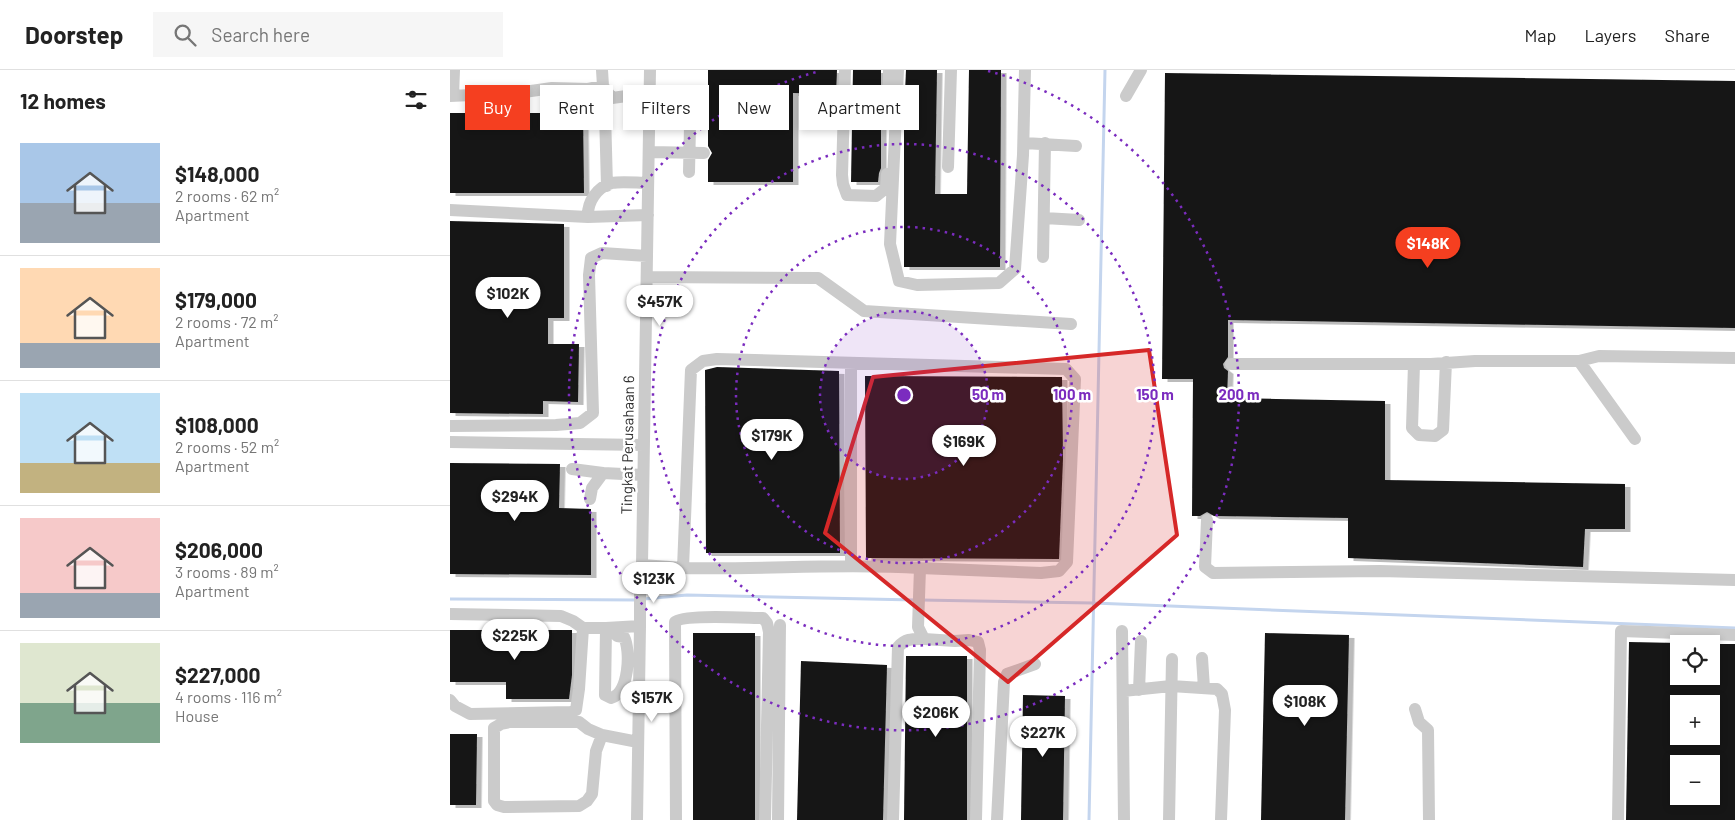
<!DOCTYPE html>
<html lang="en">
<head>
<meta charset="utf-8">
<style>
	body { margin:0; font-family:Barlow,sans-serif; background:#f6f6f6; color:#222; height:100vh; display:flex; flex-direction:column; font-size:19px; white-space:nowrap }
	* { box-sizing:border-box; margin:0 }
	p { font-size:16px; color:#767676 }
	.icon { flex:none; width:28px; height:28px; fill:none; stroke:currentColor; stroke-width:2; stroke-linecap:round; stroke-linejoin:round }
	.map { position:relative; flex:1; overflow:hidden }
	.drawer { display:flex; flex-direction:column; background:#fff; width:450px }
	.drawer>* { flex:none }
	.guide { position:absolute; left:15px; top:15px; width:475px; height:45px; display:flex; gap:10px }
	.controls { position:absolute; left:1220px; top:565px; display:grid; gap:10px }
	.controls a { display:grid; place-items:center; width:50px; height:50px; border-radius:0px; background:#fff; box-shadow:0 2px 8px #0003; font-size:25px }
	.price { position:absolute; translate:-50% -42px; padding:0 11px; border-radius:18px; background:#fff; color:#222; font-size:16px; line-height:32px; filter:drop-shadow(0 1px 2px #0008) }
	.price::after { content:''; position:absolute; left:50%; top:30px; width:15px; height:11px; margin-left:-8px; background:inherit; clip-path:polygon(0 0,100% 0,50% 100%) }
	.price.active { background:#f53f20; color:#fff }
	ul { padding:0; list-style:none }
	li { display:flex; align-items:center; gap:15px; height:125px; padding:0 20px }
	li+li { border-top:1px solid #e0e0e0 }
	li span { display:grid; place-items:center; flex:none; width:140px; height:100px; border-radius:0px; color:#555 }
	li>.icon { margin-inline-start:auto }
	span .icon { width:60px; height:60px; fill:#fffc; stroke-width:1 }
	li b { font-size:21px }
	h2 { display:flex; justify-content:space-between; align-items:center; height:60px; padding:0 20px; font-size:21px }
	.pill { padding:0 18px; border-radius:0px; background:#fff; box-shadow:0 2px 8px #0003; font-size:18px; line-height:45px }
	.pill.active { background:#f53f20; color:#fff }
	header { display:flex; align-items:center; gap:30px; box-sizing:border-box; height:70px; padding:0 25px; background:#fff; border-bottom:1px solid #e0e0e0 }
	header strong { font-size:24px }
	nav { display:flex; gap:28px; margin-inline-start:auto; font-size:18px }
	.search { width:350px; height:45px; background:#f6f6f6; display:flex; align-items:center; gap:12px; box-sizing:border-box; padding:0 18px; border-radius:0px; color:#767676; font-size:19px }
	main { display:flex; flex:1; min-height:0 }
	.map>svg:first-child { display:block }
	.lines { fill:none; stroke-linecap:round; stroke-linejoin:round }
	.stream { stroke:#c4d5ee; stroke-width:3 }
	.building { fill:#151515; fill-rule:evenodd; filter:url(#shadow) }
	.minor { stroke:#cbcbcb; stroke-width:12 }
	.marked { fill:#d62828; fill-opacity:0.2; stroke:#d62828; stroke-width:4; stroke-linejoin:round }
	.ring { fill:none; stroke:#7b2cbf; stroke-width:2.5; stroke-dasharray:2.5 5 }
	.labels { text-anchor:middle; stroke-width:5; stroke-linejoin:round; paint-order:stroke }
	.street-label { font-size:15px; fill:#2e2e2e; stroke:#fff }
	.centre { fill:#7b2cbf; stroke:#fff; stroke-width:2.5 }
	.ring-label { font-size:15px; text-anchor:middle; font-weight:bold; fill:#7b2cbf; stroke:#fff; stroke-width:5; stroke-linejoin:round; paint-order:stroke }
</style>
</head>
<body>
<header>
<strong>Doorstep</strong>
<div class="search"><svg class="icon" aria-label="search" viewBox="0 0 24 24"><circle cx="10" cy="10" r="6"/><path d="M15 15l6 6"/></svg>Search here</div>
<nav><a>Map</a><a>Layers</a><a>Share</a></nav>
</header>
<main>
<section class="drawer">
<h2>12 homes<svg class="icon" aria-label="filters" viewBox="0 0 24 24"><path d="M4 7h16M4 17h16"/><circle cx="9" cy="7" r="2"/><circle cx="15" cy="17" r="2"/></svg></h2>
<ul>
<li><span style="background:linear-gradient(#a9c7e8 60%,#9aa5b1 0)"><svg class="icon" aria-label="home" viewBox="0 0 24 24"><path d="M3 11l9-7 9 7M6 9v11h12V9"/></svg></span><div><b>$148,000</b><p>2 rooms · 62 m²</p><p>Apartment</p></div></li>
<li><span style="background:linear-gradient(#ffd9b3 75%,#9aa5b1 0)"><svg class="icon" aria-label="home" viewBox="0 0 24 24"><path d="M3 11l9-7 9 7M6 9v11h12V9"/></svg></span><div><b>$179,000</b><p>2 rooms · 72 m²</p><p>Apartment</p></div></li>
<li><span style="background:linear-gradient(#bfe0f5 70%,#c2b280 0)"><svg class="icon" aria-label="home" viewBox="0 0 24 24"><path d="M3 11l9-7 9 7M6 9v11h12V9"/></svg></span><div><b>$108,000</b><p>2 rooms · 52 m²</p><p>Apartment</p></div></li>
<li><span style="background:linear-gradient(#f6c9c9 75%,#9aa5b1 0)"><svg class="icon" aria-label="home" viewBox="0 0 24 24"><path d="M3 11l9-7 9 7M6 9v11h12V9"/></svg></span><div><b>$206,000</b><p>3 rooms · 89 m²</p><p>Apartment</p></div></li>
<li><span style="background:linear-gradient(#dfe7d0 60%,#7fa58c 0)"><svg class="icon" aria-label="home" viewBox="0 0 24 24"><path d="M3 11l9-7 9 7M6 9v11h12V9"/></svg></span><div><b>$227,000</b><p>4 rooms · 116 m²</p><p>House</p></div></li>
</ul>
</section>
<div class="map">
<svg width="1285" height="750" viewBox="0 0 1285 750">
	<defs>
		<filter id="shadow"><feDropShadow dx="5.5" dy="3" stdDeviation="0" flood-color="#0004"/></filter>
	</defs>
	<rect width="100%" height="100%" fill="#fff"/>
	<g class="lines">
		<!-- stream -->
		<path class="stream" d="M 0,529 L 188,530
			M 194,529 L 237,525 L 465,530
			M 471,530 L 643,533 L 1285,558
			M 639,750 L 655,0"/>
	</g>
	<!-- building -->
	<path class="building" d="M 258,0 L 387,0 L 386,24 L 343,23 L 343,112 L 258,112 L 258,90 L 262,83 L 258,76 Z
		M 403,0 L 431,0 L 431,98 L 429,103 L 428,112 L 401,112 Z
		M 456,0 L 487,0 L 485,124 L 517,124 L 519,0 L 551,0 L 550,197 L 454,197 L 454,45 Z
		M 715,3 L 1285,11 L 1285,258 L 778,250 L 778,287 L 773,294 L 774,298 L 778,301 L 777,328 L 935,331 L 935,410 L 1175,414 L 1175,459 L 1135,459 L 1133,497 L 898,488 L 898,448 L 764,446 L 757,442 L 750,446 L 742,446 L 743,309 L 712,309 Z
		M 0,43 L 133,43 L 134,123 L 0,123 Z
		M 0,151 L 114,154 L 114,248 L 98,248 L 98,274 L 129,274 L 128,332 L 93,331 L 93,344 L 0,343 Z
		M 267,297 L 389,301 L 390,483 L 256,483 L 255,300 Z
		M 415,306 L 612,307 L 613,389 L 609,489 L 416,488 Z
		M 0,393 L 110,394 L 109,438 L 141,439 L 141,505 L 0,504 Z
		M 0,560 L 122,560 L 122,605 L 119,629 L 56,629 L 56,612 L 0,612 Z
		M 243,563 L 305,563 L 305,750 L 243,750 Z
		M 815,563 L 899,565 L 895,750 L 811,750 Z
		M 1179,572 L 1229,573 L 1229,606 L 1261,606 L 1261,574 L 1285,574 L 1285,750 L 1176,750 ZM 1229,634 L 1261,634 L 1261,666 L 1229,666 ZM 1229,694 L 1261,694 L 1261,726 L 1229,726 Z
		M 456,586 L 517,586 L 517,750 L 454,750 Z
		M 351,591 L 437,595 L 433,750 L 347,750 Z
		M 573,625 L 615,626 L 613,750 L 571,750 Z
		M 0,664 L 27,664 L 26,735 L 0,735 Z"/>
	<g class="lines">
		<!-- minor -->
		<path class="minor" d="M 152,0 L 153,16 L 162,28 L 199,23
			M 395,0 L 392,105 L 393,114 L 397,125 L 426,126 L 436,118 L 437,104
			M 448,0 L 440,174 L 449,211 L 467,215 L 549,213 L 565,199 L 573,85 L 575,0
			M 0,26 L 67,23 L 102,18 L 138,19 L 153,16
			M 3,26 L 4,0
			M 676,26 L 691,0
			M 155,43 L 157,116
			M 438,49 L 439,0
			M 574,73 L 626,76
			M 199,82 L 254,83
			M 498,97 L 501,0
			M 239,102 L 240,56
			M 0,140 L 138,147 C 137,132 147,117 162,113 C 171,111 188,113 198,113
			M 138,147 L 198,145
			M 594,148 L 629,150
			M 593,187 L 595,73
			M 197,207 L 368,208 L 414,241 L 621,254
			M 1129,291 L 1185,369
			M 781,294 L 981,294 L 1025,291 L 1129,291 L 1149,286 L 1285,288
			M 964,294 L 962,358 L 969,365 L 985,366 L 993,360 L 996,292
			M 0,356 L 106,355 L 130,353 L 143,343 L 139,205 L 141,188 L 152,183 L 197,186
			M 0,372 L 194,375
			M 122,399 L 153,403
			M 140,429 L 142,418 L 153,403 L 193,405
			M 757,450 L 755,497 L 763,503 L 930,501 L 1285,510
			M 192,495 L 233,498
			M 401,496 L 401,293
			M 470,498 C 391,493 312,500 233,498 L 241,300 L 253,291 L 267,289 L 616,299 L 625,309 L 617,492 L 609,501 L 591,503 L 470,498 L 468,557 L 474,569 L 505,571 L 519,570 L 528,572 L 530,580 L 526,750
			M 0,544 L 111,546 L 123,551 L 133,558 L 156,558
			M 672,561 L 674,750
			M 167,566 L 174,567 C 181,581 179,623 161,628 L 155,625 L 156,558 L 190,556
			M 752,588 L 754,618
			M 689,620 L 691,571
			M 673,621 L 721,616 L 767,619 L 772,624 L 775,640 L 771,750
			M 0,630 L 5,636 L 20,644 L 121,642 L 126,640 L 129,619 L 133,558
			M 965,639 L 969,652 L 978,660 L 979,750
			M 152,665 L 138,659 L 129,652 L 60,652 L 51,654 L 44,658 L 44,731 L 47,735 L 54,737 L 129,736 L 137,731 L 142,724 L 146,681 L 152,665 L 188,672
			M 187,750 L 190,556 L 190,512 L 192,495 L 200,0
			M 226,750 L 225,552 C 233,544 298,548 313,548 L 317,553 L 319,562 L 315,750
			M 328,750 L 330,555
			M 443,750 L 448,577 C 456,568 463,569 474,569
			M 547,750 L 554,612 L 557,604 L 585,594
			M 719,750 L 722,589
			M 1168,750 L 1171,561 L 1285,565"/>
	</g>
	<!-- marked area -->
	<path class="marked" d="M 699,280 L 727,465 L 558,612 L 375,463 L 423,307 Z"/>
	<!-- distance rings -->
	<circle cx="454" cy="325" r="84" fill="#7b2cbf" fill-opacity=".12"/>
	<g class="ring">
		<circle cx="454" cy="325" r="84"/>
		<circle cx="454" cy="325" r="168"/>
		<circle cx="454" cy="325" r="251"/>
		<path d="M538 1A335 335 0 1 1 370 1"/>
	</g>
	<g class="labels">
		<!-- street labels -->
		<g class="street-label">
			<text transform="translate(178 375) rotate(-89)" y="5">Tingkat Perusahaan 6</text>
		</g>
	</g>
	<circle cx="454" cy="325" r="8" class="centre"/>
	<g class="ring-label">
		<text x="538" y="330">50 m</text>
		<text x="622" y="330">100 m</text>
		<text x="705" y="330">150 m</text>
		<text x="789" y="330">200 m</text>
	</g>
</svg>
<div class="controls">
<a><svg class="icon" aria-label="locate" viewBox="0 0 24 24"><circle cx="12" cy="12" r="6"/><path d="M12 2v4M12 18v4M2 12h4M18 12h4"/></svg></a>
<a>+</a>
<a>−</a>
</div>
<b class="price active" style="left:978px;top:199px">$148K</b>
<b class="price" style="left:58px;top:249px">$102K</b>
<b class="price" style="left:210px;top:257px">$457K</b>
<b class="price" style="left:322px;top:391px">$179K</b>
<b class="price" style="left:514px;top:397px">$169K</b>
<b class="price" style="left:65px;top:452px">$294K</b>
<b class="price" style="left:204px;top:534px">$123K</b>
<b class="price" style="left:65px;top:591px">$225K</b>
<b class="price" style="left:202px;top:653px">$157K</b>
<b class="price" style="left:855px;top:657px">$108K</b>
<b class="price" style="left:486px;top:668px">$206K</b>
<b class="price" style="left:593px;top:688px">$227K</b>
<div class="guide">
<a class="pill active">Buy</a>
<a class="pill">Rent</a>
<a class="pill">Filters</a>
<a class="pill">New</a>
<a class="pill">Apartment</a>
</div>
</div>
</main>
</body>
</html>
